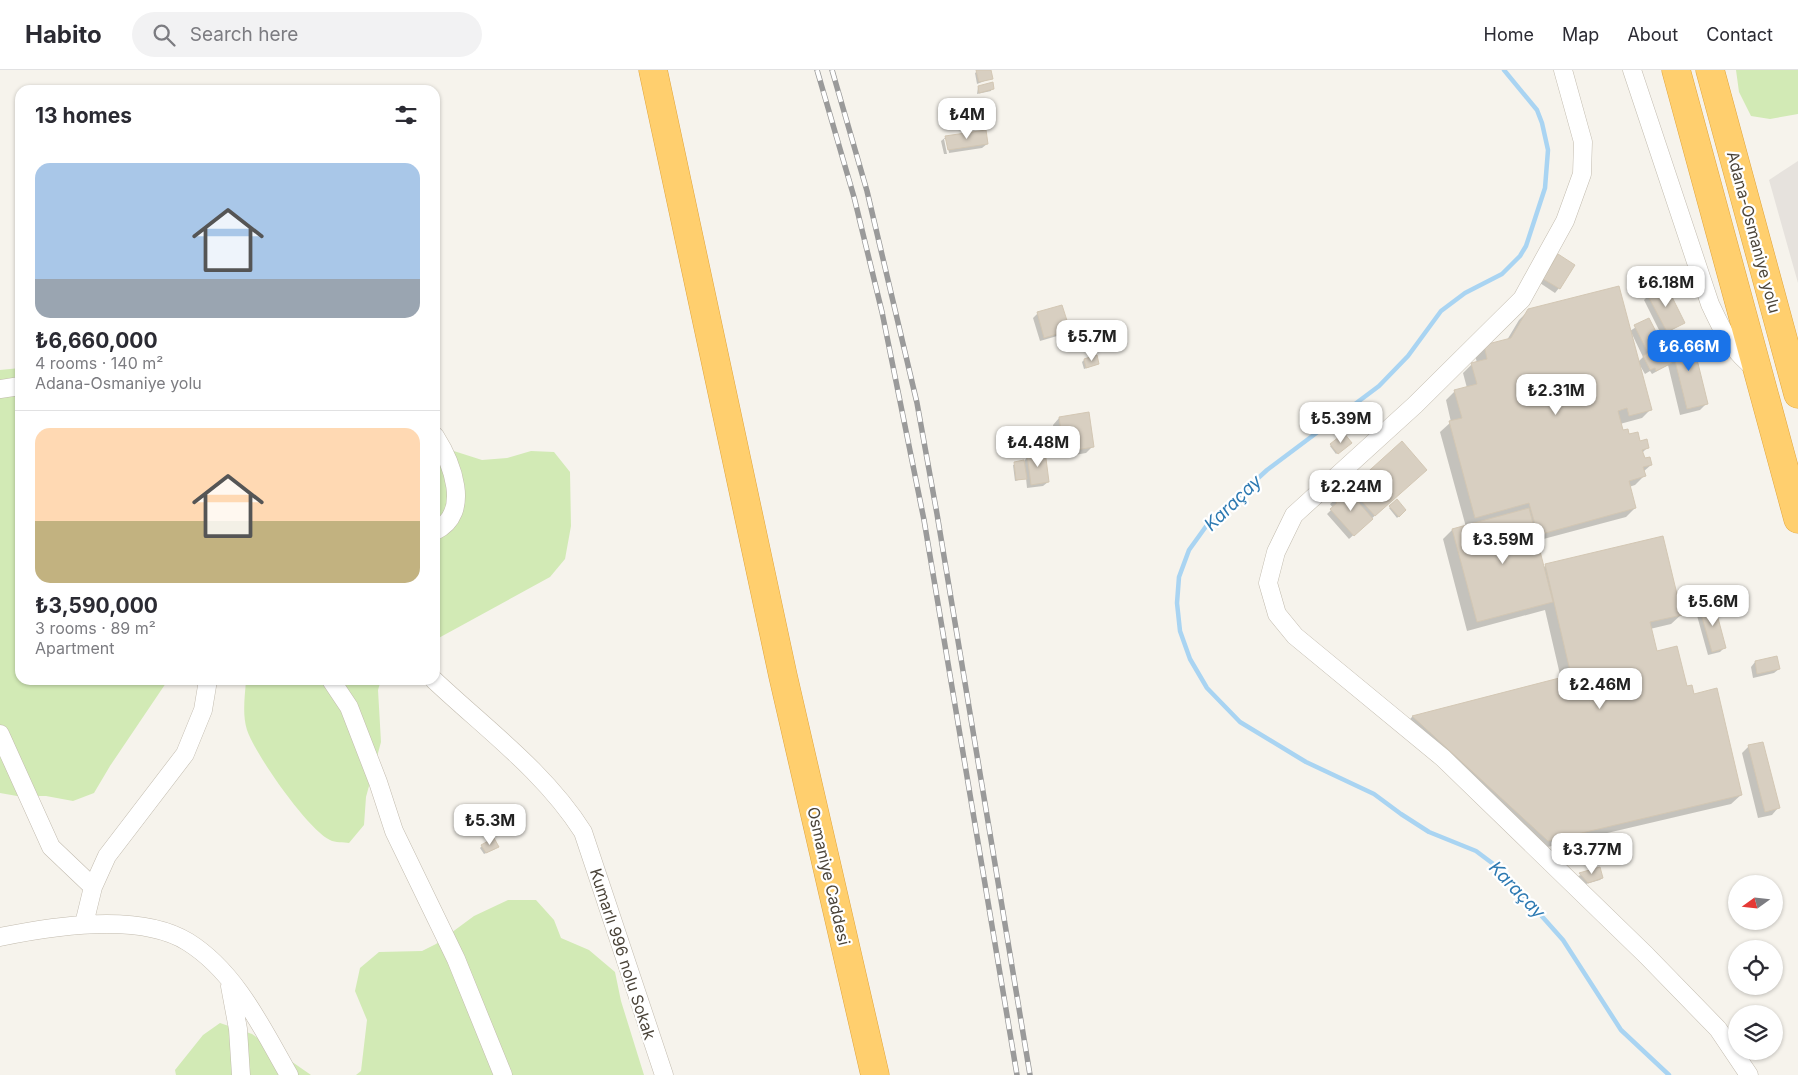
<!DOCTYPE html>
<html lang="en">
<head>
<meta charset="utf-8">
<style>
	body { margin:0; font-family:Inter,sans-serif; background:#f2f2f3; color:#2b2b33; height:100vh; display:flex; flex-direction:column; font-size:19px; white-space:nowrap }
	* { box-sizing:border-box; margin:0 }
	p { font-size:16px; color:#7c7c81 }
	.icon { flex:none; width:28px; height:28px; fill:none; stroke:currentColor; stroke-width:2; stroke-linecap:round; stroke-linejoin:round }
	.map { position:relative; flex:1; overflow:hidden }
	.panel { position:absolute; left:15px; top:15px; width:425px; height:600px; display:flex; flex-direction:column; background:#fff; border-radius:15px; box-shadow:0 1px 4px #0004 }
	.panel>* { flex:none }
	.needle { width:32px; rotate:255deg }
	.fabs { position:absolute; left:1728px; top:805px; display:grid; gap:10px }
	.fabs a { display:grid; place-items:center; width:55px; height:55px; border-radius:50%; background:#fff; box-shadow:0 1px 4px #0004; font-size:25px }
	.price { position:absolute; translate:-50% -42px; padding:0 11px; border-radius:10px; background:#fff; color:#222; font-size:16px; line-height:32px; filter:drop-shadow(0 1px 2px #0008) }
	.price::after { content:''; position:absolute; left:50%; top:30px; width:15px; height:11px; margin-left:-8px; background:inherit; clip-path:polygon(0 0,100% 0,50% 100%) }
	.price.active { background:#1a73e8; color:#fff }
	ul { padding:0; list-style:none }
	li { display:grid; align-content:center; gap:10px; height:265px; padding:0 20px }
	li+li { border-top:1px solid #e1e1e2 }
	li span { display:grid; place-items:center; height:155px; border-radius:15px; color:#555 }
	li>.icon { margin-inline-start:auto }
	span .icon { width:90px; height:90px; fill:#fffc; stroke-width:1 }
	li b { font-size:21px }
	h2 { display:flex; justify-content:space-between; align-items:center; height:60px; padding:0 20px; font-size:21px }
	header { display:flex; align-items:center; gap:30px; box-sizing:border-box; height:70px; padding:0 25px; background:#fff; border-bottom:1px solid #e1e1e2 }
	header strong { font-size:24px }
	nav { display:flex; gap:28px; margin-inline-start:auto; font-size:18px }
	.search { width:350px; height:45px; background:#f2f2f3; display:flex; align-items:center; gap:12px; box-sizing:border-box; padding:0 18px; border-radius:28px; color:#7c7c81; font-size:19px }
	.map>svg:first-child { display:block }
	.industrial { fill:#e6e2dd }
	.green { fill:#d2eab5 }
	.shadow { fill:#0003; fill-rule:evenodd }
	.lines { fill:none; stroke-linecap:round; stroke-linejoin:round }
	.stream { stroke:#a9d4f2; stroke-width:4.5 }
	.building { fill:#d8cfc1; stroke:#d3c7b4 }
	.street-casing { stroke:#c2bbae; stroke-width:19 }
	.highway-casing { stroke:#e0a43c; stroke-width:29 }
	.street { stroke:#fff; stroke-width:18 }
	.highway { stroke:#ffcf6e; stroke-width:28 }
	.rail-casing { stroke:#9a9a9a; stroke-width:5.5 }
	.rail { stroke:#fff; stroke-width:4; stroke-dasharray:11; stroke-linecap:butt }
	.labels { text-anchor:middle; stroke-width:4.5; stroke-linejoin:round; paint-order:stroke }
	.street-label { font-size:16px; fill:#4b4439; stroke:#fff }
	.water-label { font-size:18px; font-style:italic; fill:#2e7ab2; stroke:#fff }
</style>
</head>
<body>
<header>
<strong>Habito</strong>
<div class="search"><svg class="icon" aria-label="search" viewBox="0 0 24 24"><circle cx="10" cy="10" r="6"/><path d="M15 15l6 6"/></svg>Search here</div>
<nav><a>Home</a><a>Map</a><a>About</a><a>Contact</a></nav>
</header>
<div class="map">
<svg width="1798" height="1005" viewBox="0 0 1798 1005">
	<rect width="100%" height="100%" fill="#f6f3ec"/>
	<!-- industrial -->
	<path class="industrial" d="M 1798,91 L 1798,213 L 1769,110 Z"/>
	<!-- green -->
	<path class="green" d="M 1736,0 L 1798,0 L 1798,44 L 1770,49 L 1751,46 L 1739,22 Z
		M 20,298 L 20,610 L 168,610 L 110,696 L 94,723 L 73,731 L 46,726 L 17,726 L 0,723 L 0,300 Z
		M 435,375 L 482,390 L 507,388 L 531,381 L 554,382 L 570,402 L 571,456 L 565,489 L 550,507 L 435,570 Z
		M 246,610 L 381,610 L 378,620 L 381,672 L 366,727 L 364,755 L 349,773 C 344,772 335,773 330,770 C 308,760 255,684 247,660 C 242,644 245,626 246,610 Z
		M 508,830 L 536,830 L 554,850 L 561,868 L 589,880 L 615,902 L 621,931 L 644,1005 L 356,1005 L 361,1001 L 367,950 L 355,921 L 360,898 L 379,882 L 422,881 L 436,874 L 474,846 Z
		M 220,953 L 252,964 L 311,1005 L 176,1005 L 175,1000 L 203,965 Z"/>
	<!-- shadow -->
	<path class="shadow" d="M 979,0 L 990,0 L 992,8 L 977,14 L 975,3 Z
		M 992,14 L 991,21 L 977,24 L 978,17 Z
		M 946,67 L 987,74 L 982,78 L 949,83 L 947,69 L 944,69 L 947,84 L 944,84 L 941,71 Z
		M 1554,190 L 1559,218 L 1555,223 L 1540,213 Z
		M 1648,226 L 1684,252 L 1662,266 L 1644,230 Z
		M 1529,240 L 1630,261 L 1648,249 L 1663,279 L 1670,272 L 1707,333 L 1700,340 L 1680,345 L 1668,295 L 1652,304 L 1650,301 L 1645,304 L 1638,292 L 1651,339 L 1642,348 L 1620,354 L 1622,362 L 1648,377 L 1642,383 L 1644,390 L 1651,395 L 1643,402 L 1644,406 L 1635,415 L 1629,417 L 1635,438 L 1626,447 L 1536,471 L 1543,498 L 1546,495 L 1681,545 L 1671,554 L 1650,559 L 1656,582 L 1693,625 L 1741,725 L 1731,734 L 1539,779 L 1403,656 L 1412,647 L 1561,609 L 1545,540 L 1467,561 L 1443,469 L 1452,460 L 1466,457 L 1440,362 L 1451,352 L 1446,330 L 1455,321 L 1467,318 L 1463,303 L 1472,294 L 1477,293 L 1475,285 L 1484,276 L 1507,270 L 1519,250 ZM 1632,264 L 1643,287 L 1638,292 Z
		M 1038,243 L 1068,260 L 1064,264 L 1040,271 L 1033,248 Z
		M 1084,290 L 1098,294 L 1084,299 L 1082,292 Z
		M 1059,348 L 1093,376 L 1086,383 L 1058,388 L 1053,355 Z
		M 1344,364 L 1350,373 L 1336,384 L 1330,376 Z
		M 1402,373 L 1419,406 L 1349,469 L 1327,444 L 1333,438 L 1330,434 L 1338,427 L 1333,421 L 1351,405 L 1344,418 L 1347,422 Z
		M 1028,385 L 1048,412 L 1043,416 L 1027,418 L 1026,408 L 1015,411 L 1013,395 L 1024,392 Z
		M 1397,431 L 1405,440 L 1397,448 L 1389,438 Z
		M 1700,538 L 1725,577 L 1720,582 L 1708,585 L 1696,542 Z
		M 1776,588 L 1779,599 L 1774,603 L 1753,608 L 1751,597 L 1755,592 Z
		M 1749,676 L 1778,738 L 1772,745 L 1758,748 L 1742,683 Z
		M 482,776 L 495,779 L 484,784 L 480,778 Z
		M 1599,799 L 1602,808 L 1600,810 L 1586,814 L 1578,806 Z"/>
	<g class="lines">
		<!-- stream -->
		<path class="stream" d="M 1504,0 L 1537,40 L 1542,53 L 1548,80 L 1545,118 L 1526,176 L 1520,186 L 1502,204 L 1465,223 L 1441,241 L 1408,286 L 1379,316 L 1267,400 L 1207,455 L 1189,480 L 1179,507 L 1177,533 L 1180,561 L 1190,589 L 1207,618 L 1240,652 L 1306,692 L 1374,724 L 1401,744 L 1429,762 L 1476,781 L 1500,799 L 1563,870 L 1621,960 L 1669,1005"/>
	</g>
	<!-- building -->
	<path class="building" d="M 976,0 L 991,0 L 993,9 L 979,12 Z
		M 993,12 L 994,19 L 979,23 L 978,16 Z
		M 986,60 L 988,74 L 948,80 L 945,66 Z
		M 1558,184 L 1575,195 L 1560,219 L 1543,209 Z
		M 1666,215 L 1685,253 L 1667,262 L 1647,224 Z
		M 1619,216 L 1652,340 L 1629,346 L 1627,338 L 1618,341 L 1623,360 L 1628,359 L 1629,364 L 1638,362 L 1640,371 L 1647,369 L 1649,378 L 1642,380 L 1645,388 L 1650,387 L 1652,395 L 1643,397 L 1646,406 L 1629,411 L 1636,438 L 1538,465 L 1529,433 L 1475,448 L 1449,351 L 1462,348 L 1454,320 L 1477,314 L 1471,293 L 1487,289 L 1484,275 L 1511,268 L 1528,239 Z
		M 1062,235 L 1070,260 L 1044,268 L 1037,242 Z
		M 1649,248 L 1672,293 L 1656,301 L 1655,298 L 1650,300 L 1643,286 L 1648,283 L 1634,255 Z
		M 1691,265 L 1708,334 L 1687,339 L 1670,271 Z
		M 1097,285 L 1099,294 L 1086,298 L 1084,289 Z
		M 1089,342 L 1094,377 L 1064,382 L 1059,347 Z
		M 1344,363 L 1352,373 L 1338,384 L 1330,374 Z
		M 1402,371 L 1427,400 L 1375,446 L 1350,418 Z
		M 1045,381 L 1049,412 L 1031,415 L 1027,384 Z
		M 1024,390 L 1027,409 L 1016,410 L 1014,392 Z
		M 1351,404 L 1356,409 L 1339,424 L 1334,419 Z
		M 1346,418 L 1373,449 L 1354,466 L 1330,439 L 1337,433 L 1333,429 Z
		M 1397,429 L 1406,440 L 1399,447 L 1389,436 Z
		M 1529,438 L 1553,532 L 1477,552 L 1452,459 Z
		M 1663,466 L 1682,545 L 1650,552 L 1657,581 L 1677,576 L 1687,616 L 1692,615 L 1694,624 L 1717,618 L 1742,725 L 1548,771 L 1412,646 L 1571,605 L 1545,494 Z
		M 1714,533 L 1726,578 L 1712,582 L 1699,537 Z
		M 1777,586 L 1780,599 L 1757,604 L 1755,591 Z
		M 1763,672 L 1780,738 L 1765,742 L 1748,675 Z
		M 494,768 L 499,777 L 486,783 L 481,775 Z
		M 1600,797 L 1603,808 L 1588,813 L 1579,803 Z"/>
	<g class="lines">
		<!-- street casing -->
		<g class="street-casing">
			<path id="street" d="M 1563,0 L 1583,72 L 1582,104 L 1565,151 L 1522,229 L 1415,335 L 1294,445 L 1276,482 L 1268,513 L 1277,544 L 1295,566 L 1443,688 L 1646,885 L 1718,959 L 1749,1005
				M 1632,0 L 1710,234 C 1724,264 1731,280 1758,301
				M 0,319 L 20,316
				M 435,366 C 451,391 473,443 435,461
				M 331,610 L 349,637 L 378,712 L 394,761 L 456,889 L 503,1005
				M 434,610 C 486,659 545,702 583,762 L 664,1005
				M 0,664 L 51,777 L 93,817
				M 84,854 L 93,817 L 107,786 L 185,684 L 203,640 L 208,610
				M 0,867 C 53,856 140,842 188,872 C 236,902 262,958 289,1005
				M 230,916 L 238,959 L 241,1005"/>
		</g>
		<!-- highway casing -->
		<g class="highway-casing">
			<path id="highway" d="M 653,0 L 783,606 L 875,1005
				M 1676,0 L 1798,449
				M 1710,0 L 1798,324"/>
		</g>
		<!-- street -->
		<use href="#street" class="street"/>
		<!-- highway -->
		<use href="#highway" class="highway"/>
		<!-- rail casing -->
		<g class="rail-casing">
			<path id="rail" d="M 817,0 L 854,127 L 882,242 L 924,450 L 1017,1005
				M 832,0 L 867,121 L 917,333 L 937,444 L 1030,1005"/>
		</g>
		<!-- rail -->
		<use href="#rail" class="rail"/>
	</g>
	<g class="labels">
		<!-- street labels -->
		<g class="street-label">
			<text transform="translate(1754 162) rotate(75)" y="6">Adana-Osmaniye yolu</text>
			<text transform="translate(829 806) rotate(77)" y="6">Osmaniye Caddesi</text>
			<text transform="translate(623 884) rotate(72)" y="6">Kumarlı 996 nolu Sokak</text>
		</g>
		<!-- water labels -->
		<g class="water-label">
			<text transform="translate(1233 433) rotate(-44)" y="6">Karaçay</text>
			<text transform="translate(1517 820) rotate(46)" y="6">Karaçay</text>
		</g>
	</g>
</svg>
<div class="fabs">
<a><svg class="needle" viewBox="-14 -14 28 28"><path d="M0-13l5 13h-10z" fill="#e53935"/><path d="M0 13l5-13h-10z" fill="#7c7c81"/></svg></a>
<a><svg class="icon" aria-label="locate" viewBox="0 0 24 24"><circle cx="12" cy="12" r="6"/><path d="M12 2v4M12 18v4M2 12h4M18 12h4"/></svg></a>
<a><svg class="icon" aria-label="layers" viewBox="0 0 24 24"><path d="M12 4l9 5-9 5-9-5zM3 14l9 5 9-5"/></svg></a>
</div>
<b class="price" style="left:967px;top:70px">₺4M</b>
<b class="price" style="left:1666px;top:238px">₺6.18M</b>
<b class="price" style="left:1092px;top:292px">₺5.7M</b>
<b class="price active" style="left:1689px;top:302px">₺6.66M</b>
<b class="price" style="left:1556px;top:346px">₺2.31M</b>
<b class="price" style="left:1341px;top:374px">₺5.39M</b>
<b class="price" style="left:1038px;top:398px">₺4.48M</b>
<b class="price" style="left:1351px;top:442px">₺2.24M</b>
<b class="price" style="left:1503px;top:495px">₺3.59M</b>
<b class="price" style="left:1713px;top:557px">₺5.6M</b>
<b class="price" style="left:1600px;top:640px">₺2.46M</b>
<b class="price" style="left:490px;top:776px">₺5.3M</b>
<b class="price" style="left:1592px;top:805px">₺3.77M</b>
<section class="panel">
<h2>13 homes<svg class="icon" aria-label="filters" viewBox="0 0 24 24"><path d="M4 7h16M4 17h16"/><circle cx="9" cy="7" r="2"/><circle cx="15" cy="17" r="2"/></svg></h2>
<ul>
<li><span style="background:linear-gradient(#a9c7e8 75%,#9aa5b1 0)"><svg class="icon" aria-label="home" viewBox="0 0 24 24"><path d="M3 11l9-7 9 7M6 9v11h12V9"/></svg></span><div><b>₺6,660,000</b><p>4 rooms · 140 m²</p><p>Adana-Osmaniye yolu</p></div></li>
<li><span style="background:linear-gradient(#ffd9b3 60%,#c2b280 0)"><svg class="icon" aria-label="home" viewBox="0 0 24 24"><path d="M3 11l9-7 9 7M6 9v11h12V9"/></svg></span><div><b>₺3,590,000</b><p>3 rooms · 89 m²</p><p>Apartment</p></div></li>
</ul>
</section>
</div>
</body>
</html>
